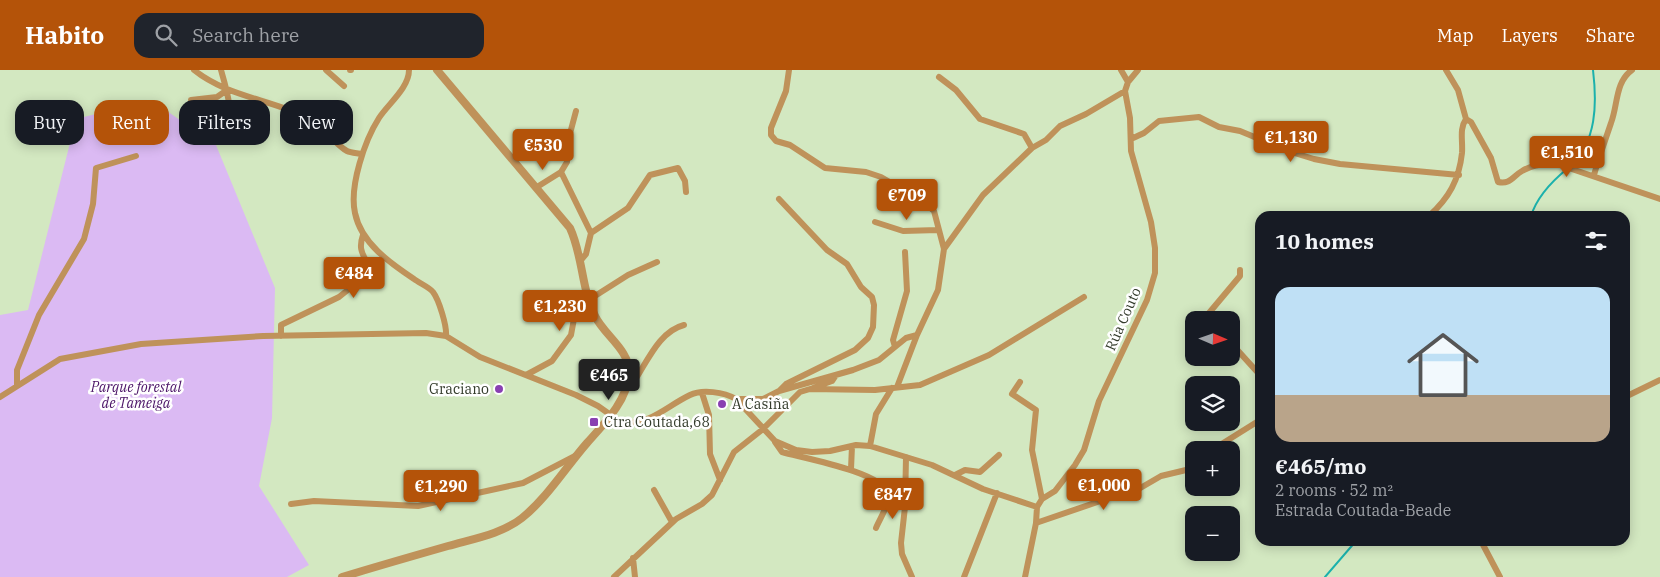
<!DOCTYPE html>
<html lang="en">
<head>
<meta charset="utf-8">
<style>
	body { margin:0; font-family:"IBM Plex Serif",serif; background:#20242c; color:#f1f3f6; height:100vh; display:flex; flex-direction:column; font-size:19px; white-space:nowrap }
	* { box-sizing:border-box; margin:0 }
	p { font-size:16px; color:#9ea1a6 }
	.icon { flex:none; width:28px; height:28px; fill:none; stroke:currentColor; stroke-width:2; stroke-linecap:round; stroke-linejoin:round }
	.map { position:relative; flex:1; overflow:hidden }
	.side { position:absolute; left:1255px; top:141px; width:375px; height:335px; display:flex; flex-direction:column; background:#171b24; border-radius:15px; box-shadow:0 2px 12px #0003 }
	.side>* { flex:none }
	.hud { position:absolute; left:15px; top:30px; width:475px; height:45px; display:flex; gap:10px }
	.needle { width:32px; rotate:92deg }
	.buttons { position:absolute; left:1185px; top:241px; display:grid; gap:10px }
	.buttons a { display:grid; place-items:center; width:55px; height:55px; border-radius:10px; background:#171b24; box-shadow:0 2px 12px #0003; font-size:25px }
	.price { position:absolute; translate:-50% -42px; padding:0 11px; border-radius:5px; background:#b45309; color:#fff; font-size:16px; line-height:32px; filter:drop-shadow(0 1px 2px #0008) }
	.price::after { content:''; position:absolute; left:50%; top:30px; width:15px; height:11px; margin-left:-8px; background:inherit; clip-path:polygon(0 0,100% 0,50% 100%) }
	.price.active { background:#222; color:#fff }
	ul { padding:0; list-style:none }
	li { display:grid; align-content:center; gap:10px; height:265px; padding:0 20px }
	li span { display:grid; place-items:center; height:155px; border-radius:15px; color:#555 }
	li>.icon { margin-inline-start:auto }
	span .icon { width:90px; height:90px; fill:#fffc; stroke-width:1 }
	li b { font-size:21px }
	h2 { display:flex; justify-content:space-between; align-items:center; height:60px; padding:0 20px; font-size:21px }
	.tag { padding:0 18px; border-radius:15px; background:#171b24; box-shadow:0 2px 12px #0003; font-size:18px; line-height:45px }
	.tag.active { background:#b45309; color:#fff }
	header { display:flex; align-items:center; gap:30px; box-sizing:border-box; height:70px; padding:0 25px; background:#b45309; color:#fff }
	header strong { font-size:24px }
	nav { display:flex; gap:28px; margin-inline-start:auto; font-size:18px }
	.search { width:350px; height:45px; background:#20242c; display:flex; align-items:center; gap:12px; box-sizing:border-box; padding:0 18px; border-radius:15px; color:#9ea1a6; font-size:19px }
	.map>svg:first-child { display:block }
	.green { fill:#dbbaf3 }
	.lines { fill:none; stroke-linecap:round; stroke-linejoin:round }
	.stream { stroke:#1bb1ac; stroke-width:2 }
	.minor { stroke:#bf925a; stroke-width:6 }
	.tertiary { stroke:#bf925a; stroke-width:8 }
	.poi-dot { fill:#8940b2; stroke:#fff; stroke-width:2 }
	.labels { text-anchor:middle; stroke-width:5; stroke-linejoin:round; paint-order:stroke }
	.street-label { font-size:14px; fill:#343c2c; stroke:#fff }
	.park-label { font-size:14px; font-style:italic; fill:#4b1467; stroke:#fff }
	.poi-label { font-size:14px; fill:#343c2c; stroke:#fff; text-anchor:start }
</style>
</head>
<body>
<header>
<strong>Habito</strong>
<div class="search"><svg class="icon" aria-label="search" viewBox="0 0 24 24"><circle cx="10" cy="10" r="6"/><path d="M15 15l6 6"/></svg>Search here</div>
<nav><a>Map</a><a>Layers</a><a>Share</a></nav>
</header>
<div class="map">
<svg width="1660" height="507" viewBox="0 0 1660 507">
	<rect width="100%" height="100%" fill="#d3e8c1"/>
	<!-- green -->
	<path class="green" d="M 151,30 L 216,75 L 275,218 L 272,348 L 259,416 L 309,495 L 287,507 L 0,507 L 0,245 L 28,240 L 76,49 Z"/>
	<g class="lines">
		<!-- stream -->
		<path class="stream" d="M 1570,96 C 1597,72 1597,33 1593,0
			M 1531,146 C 1537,127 1551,112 1567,99
			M 1325,507 L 1356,471"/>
		<!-- minor -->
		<path class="minor" d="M 194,0 C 230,29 277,29 316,53 C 327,61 337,76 347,81 C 351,83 358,83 362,84
			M 221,0 C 227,21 234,43 227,65
			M 326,0 L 344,16
			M 350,0 L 351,0
			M 409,0 C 409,18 388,34 379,48 C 365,70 349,116 355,143 C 361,173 390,193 414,209 C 419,213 429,217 433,222 C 439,230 447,256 446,266
			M 789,0 L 786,21 L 771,58 L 771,65 L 776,71 L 790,75 L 825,98 L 866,102 L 881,107 L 924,132 L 934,141 L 944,179 L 938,220 L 917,265 L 897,317
			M 1121,0 L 1128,12
			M 1446,0 L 1458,20 L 1466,49
			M 939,7 L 956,20 L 980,49 L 1024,64 L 1032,78
			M 1125,21 L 1130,48 L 1131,81 L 1151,152 L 1155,178 L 1155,203 L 1147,230 L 1099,331 L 1084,380 L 1075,395 L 1055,421 L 1042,429 L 1037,437 L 1036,453 L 1112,427 L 1130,424 L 1161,406 L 1186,400 L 1194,394
			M 191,30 L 217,27 L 227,20
			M 576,41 L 568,71 L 567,92 L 561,102 L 591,163
			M 1131,69 L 1144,63 L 1159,51 L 1199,47 L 1219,57 L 1240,61 L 1288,81 L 1314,89 L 1340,94 L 1459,105
			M 1594,105 C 1599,87 1605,71 1611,53 C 1618,35 1615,12 1632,0
			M 537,117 L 561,102
			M 779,129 L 827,180 L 847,194 L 861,217 L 872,227 L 874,235 L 873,257 L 868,268 L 855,280 L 786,314 L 779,321
			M 1429,146 C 1449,128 1459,110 1462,83 C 1463,71 1459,59 1466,49 L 1471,52 L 1491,88 L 1498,112 C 1510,115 1513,106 1522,101 C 1532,95 1545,93 1557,94 L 1660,129
			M 875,152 L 903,161 L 938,160
			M 944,179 L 983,125 L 1032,78 L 1046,70 L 1060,56 L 1086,44 L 1125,21 L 1128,12 L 1138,0
			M 581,190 L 586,184 L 591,163 L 628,138 L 650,105 L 678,98 L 685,111 L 686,122
			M 1214,250 L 1209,243 L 1240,206 L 1240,200
			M 281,266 L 281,255 L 339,227 L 369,203 C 369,187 356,185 363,165
			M 1231,273 L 1260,305
			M 895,277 L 893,270 L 907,221 L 905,182
			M 526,305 L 552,291 L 571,265 L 576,238 L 628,205 L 657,192
			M 1020,312 L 1012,324 L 1036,340 L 1032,380 L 1042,429
			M 628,313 L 635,310 C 648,290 660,261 684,255
			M 17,316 L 17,300 L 39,245 L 84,169 L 93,134 L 96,98 L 136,86
			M 813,318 L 832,311 L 836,305
			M 702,323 L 709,345 L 710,384 L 720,410
			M 0,327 L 60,289 L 141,274 L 263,266 L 426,263 L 446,266 L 480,287 L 576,325 L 598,336 L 622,353 C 652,354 665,337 690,325 C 702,319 724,322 736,329 L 775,371 L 796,380 L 812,382 L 830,381 L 856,375 L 870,376 L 932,395 L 983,419 L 1037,437
			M 1625,327 L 1660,310
			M 736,329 L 763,329 L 779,321 L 853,300 L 879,290 L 906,268 L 917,265
			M 775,372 L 782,382 C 803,388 881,402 888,423 C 891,432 879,450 876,458
			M 870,376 L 876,344 L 892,318
			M 1212,380 L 1260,350
			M 906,387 L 905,437 L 901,473 L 902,484 L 912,507
			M 851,399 L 852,376
			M 955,405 L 965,400 L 980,402 L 999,385
			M 654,420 L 672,452
			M 291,434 L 314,431 L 418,436 L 523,413 L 575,386
			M 1481,471 L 1500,507
			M 633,488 L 635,507
			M 614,507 L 676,449 L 702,434 L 712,425 L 734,382 L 763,359 L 800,322 L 810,319 L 875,320 L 920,315 L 989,285 L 1084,227
			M 964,507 L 997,423
			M 1025,507 L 1036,453"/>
		<!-- tertiary -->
		<path class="tertiary" d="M 342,507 C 378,496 413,486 448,476 C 472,469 502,464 522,448 C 547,428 566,397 587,373 C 604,354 628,330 629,303 C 630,280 604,265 595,246 C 581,218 583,186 570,158 L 437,0"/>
	</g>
	<!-- markers -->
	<g class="poi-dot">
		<circle cx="499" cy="319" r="5"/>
		<circle cx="722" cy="334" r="5"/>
		<rect x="589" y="347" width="10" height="10" rx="2.5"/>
	</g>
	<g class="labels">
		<!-- street labels -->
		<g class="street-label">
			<text transform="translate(1123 249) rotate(-66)" y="5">Rúa Couto</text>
		</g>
		<!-- park labels -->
		<g class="park-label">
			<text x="136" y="322">Parque forestal<tspan x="136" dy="16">de Tameiga</tspan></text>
		</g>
		<!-- poi labels -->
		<g class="poi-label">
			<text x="489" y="324" text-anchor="end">Graciano</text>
			<text x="732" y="339">A Casiña</text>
			<text x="604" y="357">Ctra Coutada,68</text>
		</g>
	</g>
</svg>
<div class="buttons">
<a><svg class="needle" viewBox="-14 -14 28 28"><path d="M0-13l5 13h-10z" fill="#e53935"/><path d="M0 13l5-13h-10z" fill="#9ea1a6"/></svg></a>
<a><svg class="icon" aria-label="layers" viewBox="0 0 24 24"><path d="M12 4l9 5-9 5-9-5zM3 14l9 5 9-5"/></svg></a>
<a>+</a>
<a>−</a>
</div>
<b class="price" style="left:1291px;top:93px">€1,130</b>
<b class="price" style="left:543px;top:101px">€530</b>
<b class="price" style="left:1567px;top:108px">€1,510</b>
<b class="price" style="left:907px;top:151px">€709</b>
<b class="price" style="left:354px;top:229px">€484</b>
<b class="price" style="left:560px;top:262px">€1,230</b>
<b class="price active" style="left:609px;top:331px">€465</b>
<b class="price" style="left:1104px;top:441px">€1,000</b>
<b class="price" style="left:441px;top:442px">€1,290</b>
<b class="price" style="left:893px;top:450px">€847</b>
<div class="hud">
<a class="tag">Buy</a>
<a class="tag active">Rent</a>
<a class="tag">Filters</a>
<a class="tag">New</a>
</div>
<section class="side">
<h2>10 homes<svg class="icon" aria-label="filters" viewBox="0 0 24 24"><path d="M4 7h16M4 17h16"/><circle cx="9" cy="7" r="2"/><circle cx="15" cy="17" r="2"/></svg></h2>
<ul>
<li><span style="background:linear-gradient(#bfe0f5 70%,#b9a48a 0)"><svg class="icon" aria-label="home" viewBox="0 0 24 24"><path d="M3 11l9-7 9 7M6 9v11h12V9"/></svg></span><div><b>€465/mo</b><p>2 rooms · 52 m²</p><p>Estrada Coutada-Beade</p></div></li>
</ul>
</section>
</div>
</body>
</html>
